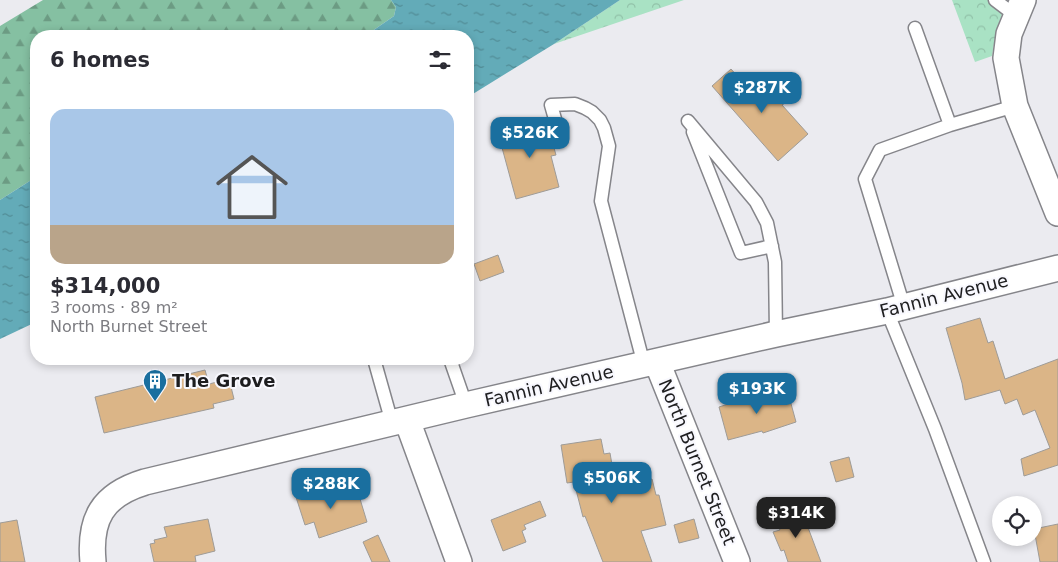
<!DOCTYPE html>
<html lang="en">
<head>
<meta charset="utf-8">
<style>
	body { margin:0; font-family:"DejaVu Sans",sans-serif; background:#f2f2f3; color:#2b2b33; height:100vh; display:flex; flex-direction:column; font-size:19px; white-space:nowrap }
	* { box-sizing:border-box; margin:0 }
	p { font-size:16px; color:#7c7c81 }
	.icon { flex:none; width:28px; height:28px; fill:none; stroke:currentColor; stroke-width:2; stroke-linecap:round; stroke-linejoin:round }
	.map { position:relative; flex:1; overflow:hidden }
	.sheet { position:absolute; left:30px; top:30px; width:444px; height:335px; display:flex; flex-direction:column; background:#fff; border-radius:20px; box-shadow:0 2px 8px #0003 }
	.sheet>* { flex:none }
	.buttons { position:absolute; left:992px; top:496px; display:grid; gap:10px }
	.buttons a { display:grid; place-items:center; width:50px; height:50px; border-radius:50%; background:#fff; box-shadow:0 2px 8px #0003; font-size:25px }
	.price { position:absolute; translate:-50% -42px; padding:0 11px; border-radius:10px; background:#1a6f9f; color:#fff; font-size:16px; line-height:32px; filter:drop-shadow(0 1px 2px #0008) }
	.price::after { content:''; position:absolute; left:50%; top:30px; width:15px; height:11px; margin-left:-8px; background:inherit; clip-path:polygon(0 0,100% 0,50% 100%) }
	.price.on { background:#222; color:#fff }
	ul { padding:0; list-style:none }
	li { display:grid; align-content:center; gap:10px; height:265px; padding:0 20px }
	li+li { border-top:1px solid #e1e1e2 }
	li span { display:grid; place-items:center; height:155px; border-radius:15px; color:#555 }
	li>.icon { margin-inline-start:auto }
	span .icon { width:90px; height:90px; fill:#fffc; stroke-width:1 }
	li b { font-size:21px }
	h2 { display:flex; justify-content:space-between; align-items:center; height:60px; padding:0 20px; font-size:21px }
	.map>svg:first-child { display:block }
	.forest { fill:url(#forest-firs) }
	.park { fill:url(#park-crowns) }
	.water { fill:url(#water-ripples) }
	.building { fill:#dbb587; stroke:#9e9b97 }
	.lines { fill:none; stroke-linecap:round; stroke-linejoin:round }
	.service-casing { stroke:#85858a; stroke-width:15 }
	.minor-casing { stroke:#85858a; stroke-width:28 }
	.service { stroke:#fff; stroke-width:12 }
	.minor { stroke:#fff; stroke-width:25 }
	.labels { text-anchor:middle; stroke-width:4; stroke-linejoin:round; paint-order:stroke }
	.street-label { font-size:18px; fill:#1d1d1f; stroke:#f8f8fe }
	.poi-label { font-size:18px; font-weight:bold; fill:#1d1d1f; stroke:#f8f8fe; text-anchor:start }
</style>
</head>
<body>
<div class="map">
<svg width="1058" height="562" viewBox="0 0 1058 562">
	<defs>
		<pattern id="forest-firs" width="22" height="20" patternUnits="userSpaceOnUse" patternTransform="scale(1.25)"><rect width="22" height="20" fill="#85c0a2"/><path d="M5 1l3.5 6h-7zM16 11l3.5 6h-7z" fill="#6c9b83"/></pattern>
		<pattern id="park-crowns" width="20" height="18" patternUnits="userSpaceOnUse" patternTransform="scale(1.25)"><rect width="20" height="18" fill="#a9e2c4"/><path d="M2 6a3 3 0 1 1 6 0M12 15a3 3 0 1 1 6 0" fill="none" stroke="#91c1a8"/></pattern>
		<pattern id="water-ripples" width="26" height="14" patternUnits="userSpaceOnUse" patternTransform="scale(1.25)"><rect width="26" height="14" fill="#63abb8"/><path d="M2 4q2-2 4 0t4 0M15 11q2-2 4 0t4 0" fill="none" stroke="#518b95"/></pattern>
	</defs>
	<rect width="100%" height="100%" fill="#ebebf0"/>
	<!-- forest -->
	<path class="forest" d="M 43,0 L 391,0 L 396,7 L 394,16 L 365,36 L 36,36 L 36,177 L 0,200 L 0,26 Z"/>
	<!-- park -->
	<path class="park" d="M 620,0 L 684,0 L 554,44 Z
		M 952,0 L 1007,0 L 996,31 L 992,56 L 975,62 Z"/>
	<!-- water -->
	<path class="water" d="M 391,0 L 620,0 L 554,44 L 468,97 L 468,36 L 365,36 L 394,16 L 396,7 Z
		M 36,177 L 36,322 L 0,339 L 0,200 Z"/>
	<!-- building -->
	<path class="building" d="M 731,69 L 748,88 L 758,80 L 768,92 L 772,89 L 785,103 L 782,105 L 808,134 L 778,161 L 712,86 Z
		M 546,120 L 556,155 L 551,156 L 559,187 L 516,199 L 498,133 Z
		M 498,255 L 504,272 L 480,281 L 474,264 Z
		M 980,318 L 988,343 L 993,341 L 1005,379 L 1058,359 L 1058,465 L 1024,476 L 1021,459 L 1050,448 L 1035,410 L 1023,415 L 1017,399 L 1005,404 L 1000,390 L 965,400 L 962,383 L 946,328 Z
		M 205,370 L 209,384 L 229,379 L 234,399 L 213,404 L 214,408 L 104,433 L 95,397 Z
		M 787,389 L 796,422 L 763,433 L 762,431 L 728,440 L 719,407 L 756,395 L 756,398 Z
		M 601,439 L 604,454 L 610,453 L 616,488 L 652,479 L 656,495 L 659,495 L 666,525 L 641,531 L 652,562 L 603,562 L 585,516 L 583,517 L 574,482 L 567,483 L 561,445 Z
		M 849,457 L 854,477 L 836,482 L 830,462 Z
		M 340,486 L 342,493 L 357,489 L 367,522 L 319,538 L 314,522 L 305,525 L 295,494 L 315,488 L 317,493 Z
		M 540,501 L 546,516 L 524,525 L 526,529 L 522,531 L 526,542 L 503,551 L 491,520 Z
		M 801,509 L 821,562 L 788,562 L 784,550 L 781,551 L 773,532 L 780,530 L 776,519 Z
		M 208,519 L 215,551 L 195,556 L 196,562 L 154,562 L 150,544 L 155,543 L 154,540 L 167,537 L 164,527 Z
		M 694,519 L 699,538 L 679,543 L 674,525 Z
		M 17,520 L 25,562 L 0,562 L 0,523 Z
		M 1058,524 L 1058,562 L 1040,562 L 1034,529 Z
		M 378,535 L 390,562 L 372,562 L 363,542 Z"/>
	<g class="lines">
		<!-- service casing -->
		<g class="service-casing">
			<path id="service" d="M 995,0 L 1016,16
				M 915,28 L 950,125
				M 688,121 L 756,202 L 767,223 L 775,262 L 776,334
				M 693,132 L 741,253 L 772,246
				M 559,133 L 551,105 L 575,104 L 585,108 L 592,112 L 600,120 L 604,128 L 609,146 L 601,201 L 644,365
				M 904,307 L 865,179 L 880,150 L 950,125 L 1015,106
				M 887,311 L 935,429 L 984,562
				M 374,359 L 392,423
				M 450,359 L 466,405"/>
		</g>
		<!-- minor casing -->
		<g class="minor-casing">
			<path id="minor" d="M 1023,0 L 1009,34 L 1006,58 L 1015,106 L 1058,213
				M 657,362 L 737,562
				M 407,420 L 459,562
				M 93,562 C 89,519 102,495 145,482 L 466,405 L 776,334 L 887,311 L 1058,268"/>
		</g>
		<!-- service -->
		<use href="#service" class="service"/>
		<!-- minor -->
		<use href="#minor" class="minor"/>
	</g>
	<!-- icons -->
	<defs>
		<g id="building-pin" transform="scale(1.25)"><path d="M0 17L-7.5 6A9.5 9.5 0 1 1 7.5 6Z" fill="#1a6f9f" stroke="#f8f8fe"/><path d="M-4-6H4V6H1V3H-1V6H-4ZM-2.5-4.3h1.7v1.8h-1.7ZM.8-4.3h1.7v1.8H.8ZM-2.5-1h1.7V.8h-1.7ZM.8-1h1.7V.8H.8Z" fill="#fff"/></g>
	</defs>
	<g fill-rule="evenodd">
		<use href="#building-pin" x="155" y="381"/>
	</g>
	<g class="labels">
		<!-- street labels -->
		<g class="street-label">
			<text transform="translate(944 296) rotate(-14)" y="6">Fannin Avenue</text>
			<text transform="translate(549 386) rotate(-13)" y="6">Fannin Avenue</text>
			<text transform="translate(697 462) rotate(68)" y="6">North Burnet Street</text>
		</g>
		<!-- poi labels -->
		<g class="poi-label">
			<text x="172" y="387">The Grove</text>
		</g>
	</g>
</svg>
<div class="buttons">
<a><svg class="icon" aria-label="locate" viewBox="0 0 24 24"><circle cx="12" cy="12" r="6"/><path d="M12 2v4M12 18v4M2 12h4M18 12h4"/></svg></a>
</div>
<b class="price" style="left:762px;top:114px">$287K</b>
<b class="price" style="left:530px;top:159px">$526K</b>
<b class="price" style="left:757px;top:415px">$193K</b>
<b class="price" style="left:612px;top:504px">$506K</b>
<b class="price" style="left:331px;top:510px">$288K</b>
<b class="price on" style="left:796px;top:539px">$314K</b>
<section class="sheet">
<h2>6 homes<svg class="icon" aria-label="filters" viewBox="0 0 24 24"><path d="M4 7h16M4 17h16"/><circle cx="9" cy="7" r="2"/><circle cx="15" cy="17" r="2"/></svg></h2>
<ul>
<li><span style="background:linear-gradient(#a9c7e8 75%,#b9a48a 0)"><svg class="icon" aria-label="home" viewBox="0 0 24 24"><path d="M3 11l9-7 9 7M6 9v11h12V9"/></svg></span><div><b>$314,000</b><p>3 rooms · 89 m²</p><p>North Burnet Street</p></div></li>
</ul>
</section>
</div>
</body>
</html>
